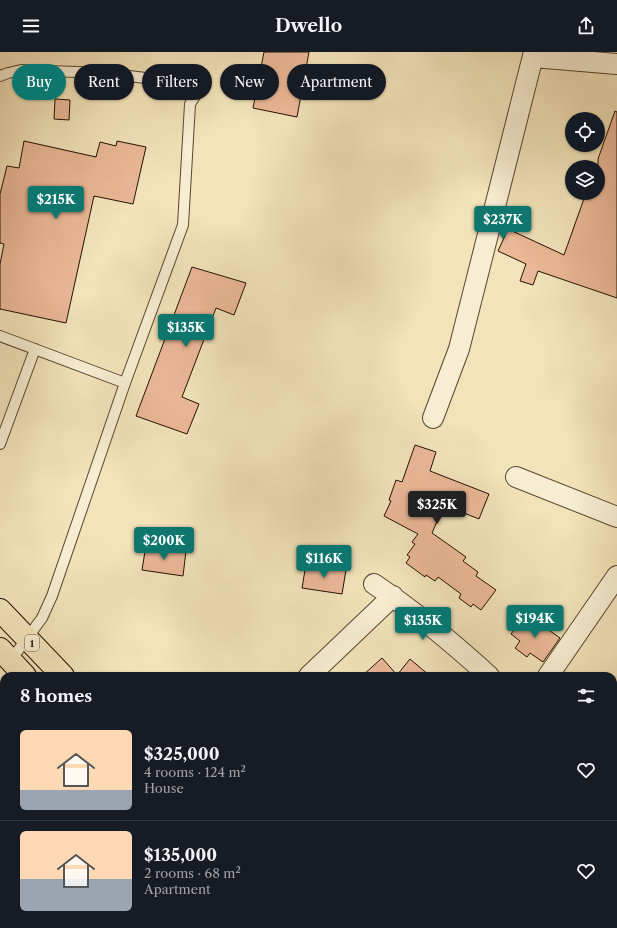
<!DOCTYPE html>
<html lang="en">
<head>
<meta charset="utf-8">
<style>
	body { margin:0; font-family:"Libre Caslon Text",serif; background:#242831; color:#f1f3f6; height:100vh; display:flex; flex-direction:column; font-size:15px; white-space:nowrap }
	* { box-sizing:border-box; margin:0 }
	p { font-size:13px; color:#9ea1a6 }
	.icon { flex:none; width:22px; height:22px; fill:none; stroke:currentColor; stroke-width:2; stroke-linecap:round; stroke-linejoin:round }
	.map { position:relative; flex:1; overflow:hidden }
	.panel { position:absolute; left:0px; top:620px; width:617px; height:256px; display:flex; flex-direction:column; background:#171b24; border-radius:12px 12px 0 0; box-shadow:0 1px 3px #0004 }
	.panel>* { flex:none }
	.banner { position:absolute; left:12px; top:12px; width:400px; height:36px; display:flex; gap:8px }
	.fabs { position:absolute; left:565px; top:60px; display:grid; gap:8px }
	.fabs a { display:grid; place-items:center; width:40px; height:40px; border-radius:50%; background:#171b24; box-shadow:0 1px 3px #0004; font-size:20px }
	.price { position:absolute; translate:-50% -34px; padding:0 9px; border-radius:4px; background:#0f766e; color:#fff; font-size:13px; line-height:26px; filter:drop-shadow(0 1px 2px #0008) }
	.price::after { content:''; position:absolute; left:50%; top:24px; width:12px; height:9px; margin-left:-6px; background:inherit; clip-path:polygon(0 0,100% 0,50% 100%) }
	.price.current { background:#222; color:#fff }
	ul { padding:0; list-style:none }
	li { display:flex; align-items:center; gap:12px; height:100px; padding:0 20px }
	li+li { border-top:1px solid #363941 }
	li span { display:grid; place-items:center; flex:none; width:112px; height:80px; border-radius:6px; color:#555 }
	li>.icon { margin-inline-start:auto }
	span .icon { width:48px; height:48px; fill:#fffc; stroke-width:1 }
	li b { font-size:17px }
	h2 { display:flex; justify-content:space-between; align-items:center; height:48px; padding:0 20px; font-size:17px }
	.pill { padding:0 14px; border-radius:18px; background:#171b24; box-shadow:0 1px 3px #0004; font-size:14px; line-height:36px }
	.pill.current { background:#0f766e; color:#fff }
	header { display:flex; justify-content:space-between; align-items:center; height:52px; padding:0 20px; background:#171b24; font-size:18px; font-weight:800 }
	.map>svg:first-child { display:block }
	.building { fill:#ebb897; stroke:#231100 }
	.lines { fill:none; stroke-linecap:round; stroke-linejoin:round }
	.service-casing { stroke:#57462e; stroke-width:12 }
	.minor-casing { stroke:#57462e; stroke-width:22 }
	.primary-casing { stroke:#231100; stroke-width:24 }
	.service { stroke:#f7edd2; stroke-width:10 }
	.minor { stroke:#f7edd2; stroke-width:20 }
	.primary { stroke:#f2e3b9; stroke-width:22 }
	.labels { text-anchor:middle; stroke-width:3; stroke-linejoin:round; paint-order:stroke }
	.shield { fill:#f7edd2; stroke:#63533f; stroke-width:1 }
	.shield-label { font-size:10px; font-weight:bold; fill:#231100 }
</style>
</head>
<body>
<header><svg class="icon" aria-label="menu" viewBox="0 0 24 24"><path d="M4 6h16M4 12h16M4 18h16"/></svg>Dwello<svg class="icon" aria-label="share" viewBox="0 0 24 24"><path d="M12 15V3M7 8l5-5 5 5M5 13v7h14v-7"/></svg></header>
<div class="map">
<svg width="617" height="876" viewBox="0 0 617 876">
	<rect width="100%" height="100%" fill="#f2e3b9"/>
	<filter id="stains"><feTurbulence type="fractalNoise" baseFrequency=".005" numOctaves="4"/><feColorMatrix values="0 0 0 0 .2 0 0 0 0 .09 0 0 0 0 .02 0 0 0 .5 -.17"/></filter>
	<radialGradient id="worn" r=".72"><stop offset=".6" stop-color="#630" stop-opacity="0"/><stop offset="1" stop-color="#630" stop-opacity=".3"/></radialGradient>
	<!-- building -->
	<path class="building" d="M 264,0 L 309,0 L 297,65 L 253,56 Z
		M 55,47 L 70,48 L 69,68 L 54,67 Z
		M 615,59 L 617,60 L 617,246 L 538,219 L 533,233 L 520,229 L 526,212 L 498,199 L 508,177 L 564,203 L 586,141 L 598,141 L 598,107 Z
		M 24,89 L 96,105 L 100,90 L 116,94 L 117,89 L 146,95 L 133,152 L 94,144 L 66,271 L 0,257 L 0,212 L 4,192 L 0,191 L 0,142 L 7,114 L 19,116 Z
		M 192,215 L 246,231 L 234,263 L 216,256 L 182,345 L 199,352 L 187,382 L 136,364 Z
		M 415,393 L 436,400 L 430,419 L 489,442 L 479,467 L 444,453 L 432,481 L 466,505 L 463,509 L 478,520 L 476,524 L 496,538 L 481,558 L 473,552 L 471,555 L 459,546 L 461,542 L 438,525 L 435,529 L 426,523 L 425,525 L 406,511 L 410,505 L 407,503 L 415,492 L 412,490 L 418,482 L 384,464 L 391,449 L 389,448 L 396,428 L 402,430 Z
		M 146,493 L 186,499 L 183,524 L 142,518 Z
		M 306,512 L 346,518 L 342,542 L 302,536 Z
		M 529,564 L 560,586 L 543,610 L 530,601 L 527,605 L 515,596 L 520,589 L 511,582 L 521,569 L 524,572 Z
		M 382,606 L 397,623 L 410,607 L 430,624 L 362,624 Z"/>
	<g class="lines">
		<!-- service casing -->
		<g class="service-casing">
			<path id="service" d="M 0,24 L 8,21 L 21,18 L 105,21 L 202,33 L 190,52 L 183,173 L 125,331 L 52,544 L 42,566 L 11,608
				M 0,284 L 125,331
				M 0,392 L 35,297
				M 440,872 L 443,876"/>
		</g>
		<!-- minor casing -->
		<g class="minor-casing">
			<path id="minor" d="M 533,5 L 617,12
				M 433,366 L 459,297 L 534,0
				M 516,425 L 617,465
				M 374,532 C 414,559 453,591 489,624
				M 309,624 L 393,544
				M 548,624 L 617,524
				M 613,754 L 617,746
				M 613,865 L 617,874
				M 357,872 L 361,876"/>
		</g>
		<!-- primary casing -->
		<g class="primary-casing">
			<path id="primary" d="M 0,558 L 63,624
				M 0,597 L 25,624
				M 249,872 L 253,876
				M 282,872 L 286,876"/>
		</g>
		<!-- service -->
		<use href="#service" class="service"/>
		<!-- minor -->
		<use href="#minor" class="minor"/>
		<!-- primary -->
		<use href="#primary" class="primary"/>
	</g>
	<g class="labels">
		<!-- shield labels -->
		<rect class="shield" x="25" y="583" width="14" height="16" rx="3"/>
		<g class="shield-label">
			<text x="32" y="595">1</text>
		</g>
	</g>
	<rect width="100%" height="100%" filter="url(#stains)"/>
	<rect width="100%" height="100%" fill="url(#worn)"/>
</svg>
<div class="fabs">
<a><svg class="icon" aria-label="locate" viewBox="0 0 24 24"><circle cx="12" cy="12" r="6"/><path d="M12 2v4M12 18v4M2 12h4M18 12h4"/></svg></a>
<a><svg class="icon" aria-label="layers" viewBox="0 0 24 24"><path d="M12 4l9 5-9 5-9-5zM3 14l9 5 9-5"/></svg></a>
</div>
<b class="price" style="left:56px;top:168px">$215K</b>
<b class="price" style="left:503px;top:188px">$237K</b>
<b class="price" style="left:186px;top:296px">$135K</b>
<b class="price current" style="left:437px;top:473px">$325K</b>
<b class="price" style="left:164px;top:509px">$200K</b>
<b class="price" style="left:324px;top:527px">$116K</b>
<b class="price" style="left:535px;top:587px">$194K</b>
<b class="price" style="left:423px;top:589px">$135K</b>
<div class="banner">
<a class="pill current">Buy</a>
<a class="pill">Rent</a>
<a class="pill">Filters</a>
<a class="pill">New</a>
<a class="pill">Apartment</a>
</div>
<section class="panel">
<h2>8 homes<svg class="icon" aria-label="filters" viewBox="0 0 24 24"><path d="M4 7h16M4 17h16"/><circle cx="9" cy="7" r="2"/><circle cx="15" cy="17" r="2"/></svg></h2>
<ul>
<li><span style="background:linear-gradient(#ffd9b3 75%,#9aa5b1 0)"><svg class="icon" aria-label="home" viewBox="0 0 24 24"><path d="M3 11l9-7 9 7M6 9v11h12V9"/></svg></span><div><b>$325,000</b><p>4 rooms · 124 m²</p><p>House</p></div><svg class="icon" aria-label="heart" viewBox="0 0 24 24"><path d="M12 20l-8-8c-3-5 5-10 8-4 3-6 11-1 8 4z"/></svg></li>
<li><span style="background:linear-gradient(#ffd9b3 60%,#9aa5b1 0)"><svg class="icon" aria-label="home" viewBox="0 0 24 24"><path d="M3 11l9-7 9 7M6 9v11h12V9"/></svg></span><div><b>$135,000</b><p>2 rooms · 68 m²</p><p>Apartment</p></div><svg class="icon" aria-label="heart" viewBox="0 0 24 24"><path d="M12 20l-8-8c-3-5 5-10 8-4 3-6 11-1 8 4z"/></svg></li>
</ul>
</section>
</div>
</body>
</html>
